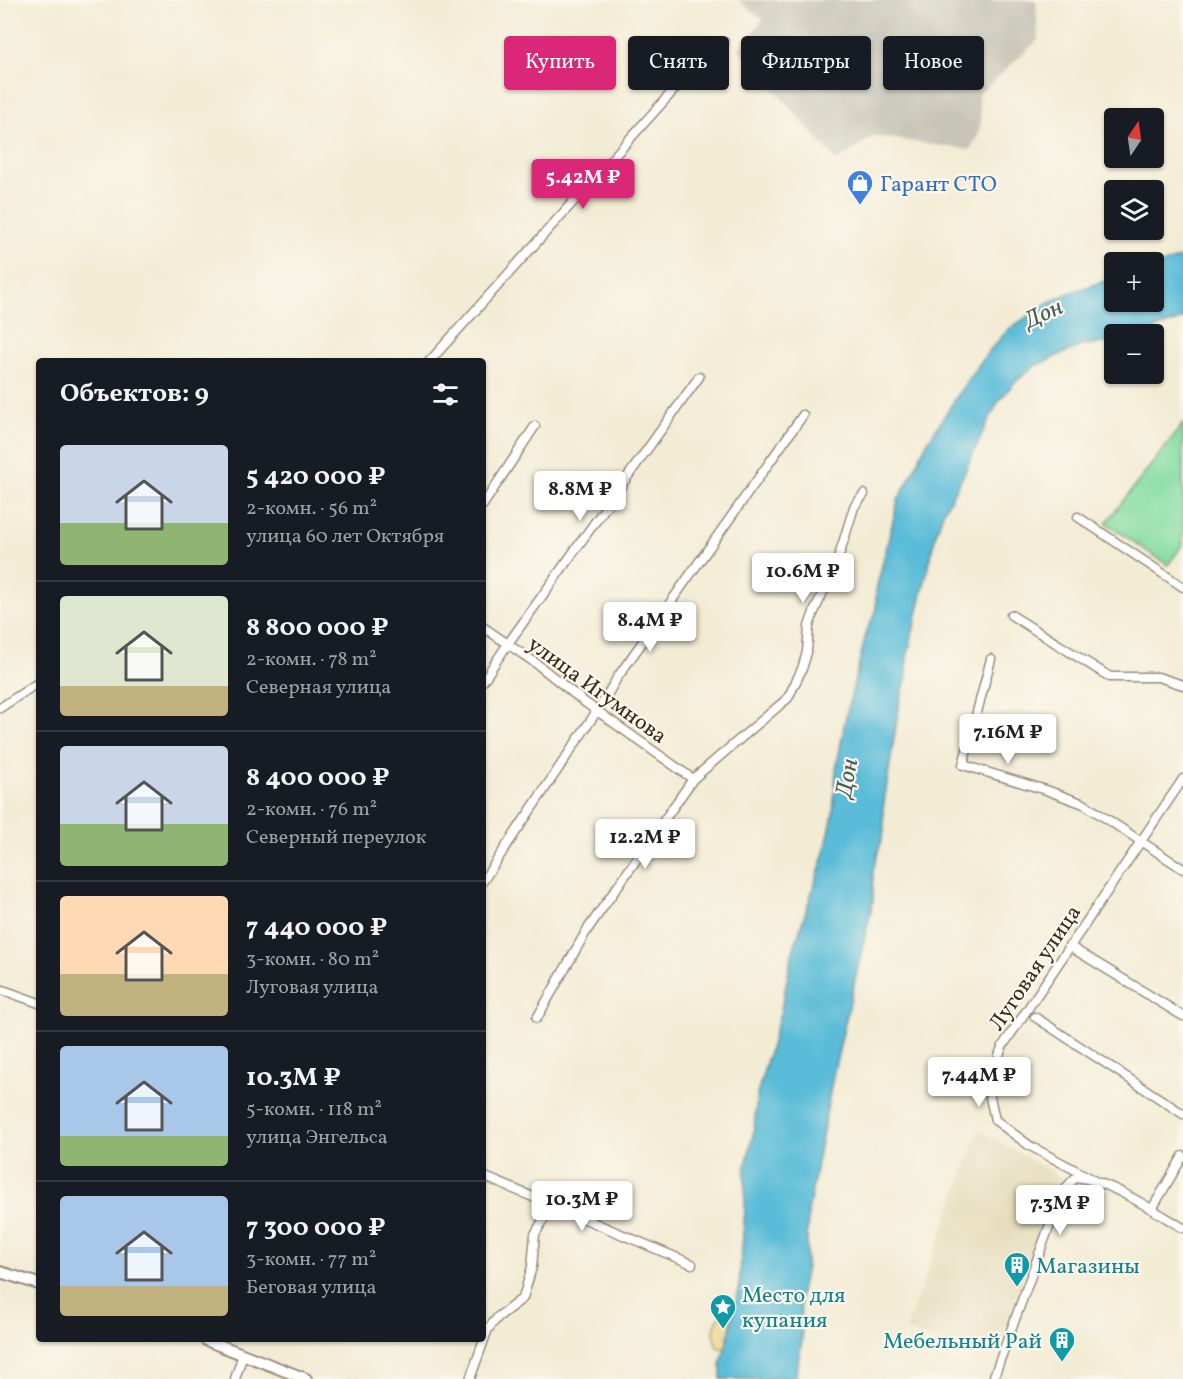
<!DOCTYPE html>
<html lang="ru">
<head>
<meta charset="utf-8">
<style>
	body { margin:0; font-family:Vollkorn,serif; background:#20242c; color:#f1f3f6; height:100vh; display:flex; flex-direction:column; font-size:22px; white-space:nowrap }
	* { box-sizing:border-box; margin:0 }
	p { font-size:20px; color:#9ea1a6 }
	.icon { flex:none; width:33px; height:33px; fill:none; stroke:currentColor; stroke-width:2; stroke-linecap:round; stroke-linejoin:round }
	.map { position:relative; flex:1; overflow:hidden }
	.panel { position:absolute; left:36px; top:358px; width:450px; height:984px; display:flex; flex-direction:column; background:#171b24; border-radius:6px; box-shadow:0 2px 4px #0004 }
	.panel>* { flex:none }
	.guide { position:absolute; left:504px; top:36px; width:570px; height:54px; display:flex; gap:12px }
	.needle { width:39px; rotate:13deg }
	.tools { position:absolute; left:1104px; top:108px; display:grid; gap:12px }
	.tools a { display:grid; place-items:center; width:60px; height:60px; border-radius:6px; background:#171b24; box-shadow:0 2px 4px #0004; font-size:30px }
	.price { position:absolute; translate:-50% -51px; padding:0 14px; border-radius:6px; background:#fff; color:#222; font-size:20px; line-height:39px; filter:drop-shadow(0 2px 3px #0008) }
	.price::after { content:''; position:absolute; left:50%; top:36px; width:18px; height:14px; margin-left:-9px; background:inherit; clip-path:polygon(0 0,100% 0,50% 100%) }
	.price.on { background:#db2777; color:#fff }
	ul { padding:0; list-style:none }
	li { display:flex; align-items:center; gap:18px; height:150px; padding:0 24px }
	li+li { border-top:2px solid #363941 }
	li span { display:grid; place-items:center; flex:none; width:168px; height:120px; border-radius:6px; color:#555 }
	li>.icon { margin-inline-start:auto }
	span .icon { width:72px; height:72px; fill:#fffc; stroke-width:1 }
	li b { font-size:26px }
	h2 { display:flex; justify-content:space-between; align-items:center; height:72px; padding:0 24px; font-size:26px }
	.pill { padding:0 21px; border-radius:6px; background:#171b24; box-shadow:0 2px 4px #0004; font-size:21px; line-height:54px }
	.pill.on { background:#db2777; color:#fff }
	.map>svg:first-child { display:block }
	.built { fill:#e5dbba }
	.industrial { fill:#c7c5b8 }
	.green { fill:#86dda1; stroke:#608460; stroke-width:1.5 }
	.sand { fill:#eeda9e; stroke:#94825e; stroke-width:1.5 }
	.water { fill:#5abcd8; stroke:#4a737b; stroke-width:1.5 }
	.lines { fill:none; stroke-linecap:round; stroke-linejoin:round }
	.minor-casing { stroke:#978b7a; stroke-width:11 }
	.major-casing { stroke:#978b7a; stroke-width:14 }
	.minor { stroke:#fff; stroke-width:8 }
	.major { stroke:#fff; stroke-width:10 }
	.labels { text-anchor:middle; stroke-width:4.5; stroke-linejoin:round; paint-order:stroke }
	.shop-label { font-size:22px; fill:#366cbe; stroke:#fbf7ec; text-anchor:start }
	.street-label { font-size:22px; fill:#3b2a1e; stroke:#fbf7ec }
	.culture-label { font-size:22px; fill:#0d838f; stroke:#fbf7ec; text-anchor:start }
	.water-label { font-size:24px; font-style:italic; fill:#465d5f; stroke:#fbf7ec }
</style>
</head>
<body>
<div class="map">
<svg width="1183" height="1379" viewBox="0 0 1183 1379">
	<rect width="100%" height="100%" fill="#fbf7ec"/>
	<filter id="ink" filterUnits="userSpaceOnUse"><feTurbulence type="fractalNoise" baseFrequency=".0167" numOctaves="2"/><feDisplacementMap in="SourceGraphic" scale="12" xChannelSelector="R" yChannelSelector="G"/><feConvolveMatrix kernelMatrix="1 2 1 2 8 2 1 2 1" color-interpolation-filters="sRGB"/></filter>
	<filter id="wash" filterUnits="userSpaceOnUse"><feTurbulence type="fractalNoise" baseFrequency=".008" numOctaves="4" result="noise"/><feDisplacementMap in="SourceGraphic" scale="24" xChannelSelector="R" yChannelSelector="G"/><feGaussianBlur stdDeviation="1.35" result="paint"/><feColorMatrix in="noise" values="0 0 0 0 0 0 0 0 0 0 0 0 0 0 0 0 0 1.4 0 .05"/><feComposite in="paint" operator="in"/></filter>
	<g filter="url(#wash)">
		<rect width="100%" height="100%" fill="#f3ecd5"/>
		<!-- built -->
		<path class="built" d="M 979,1130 L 1061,1177 L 1000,1344 L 967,1352 L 906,1330 Z"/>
		<!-- industrial -->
		<path class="industrial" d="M 738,0 L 1036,0 L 1038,40 L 978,95 L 981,121 L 977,138 L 970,150 L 873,136 L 837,161 L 738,49 L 763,20 Z"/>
		<!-- green -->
		<path class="green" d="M 1183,424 L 1183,544 L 1168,565 L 1106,523 Z"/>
		<!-- sand -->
		<path class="sand" d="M 721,1315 L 734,1321 L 728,1348 L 723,1349 L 717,1347 C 712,1336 713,1324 721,1315 Z"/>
		<!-- water -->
		<path class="water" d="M 1183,257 L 1183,319 L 1141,334 L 1114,334 L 1114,342 L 1083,345 L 1034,366 L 1013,384 L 999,401 L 986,425 L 963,476 L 944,510 L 936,534 L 907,657 L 907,676 L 900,700 L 883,809 L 884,832 L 873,870 L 873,901 L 833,1076 L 808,1212 L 806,1266 L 800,1298 L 802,1340 L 795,1379 L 721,1379 L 721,1363 L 731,1326 L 739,1286 L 745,1209 L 745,1170 L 754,1130 L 757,1095 L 781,1010 L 792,954 L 824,855 L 833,815 L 836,770 L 845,721 L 867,630 L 876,612 L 876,590 L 898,500 L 913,472 L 925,446 L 965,384 L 989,351 L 1009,329 L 1049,302 L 1069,293 L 1114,278 L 1114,302 L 1154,302 L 1154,267 Z"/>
	</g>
	<g filter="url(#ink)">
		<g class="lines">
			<!-- minor casing -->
			<g class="minor-casing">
				<path id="minor" d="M 429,362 L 708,52 L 724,42
					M 483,505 L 535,426
					M 1078,517 L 1183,587
					M 1011,615 L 1110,677 L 1158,677 L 1183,685
					M 483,627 L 537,664 L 583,701 L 693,779
					M 991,659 L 963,765 L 1046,790 L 1084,804 L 1183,869
					M 483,681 L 507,645 L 699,377
					M 0,708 L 39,682
					M 483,881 L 603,702 L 617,678 L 803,415
					M 1069,946 L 1183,1016
					M 0,989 L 39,1003
					M 1035,1017 L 1183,1114
					M 537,1018 L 587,930 L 693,779 L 788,698 L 802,669 L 807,652 L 809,626 L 814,612 L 838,559 L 854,507 L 864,494
					M 483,1176 L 692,1264
					M 1092,1179 L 1030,1146 L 995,1120 L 988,1088 L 1002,1047 L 1183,779
					M 1152,1209 L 1183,1156
					M 235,1379 L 243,1354
					M 470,1379 L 488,1329 L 498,1317 L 523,1298 L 532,1267 L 535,1234 L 552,1205
					M 993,1379 L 1062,1192 L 1076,1177 C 1110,1181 1153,1210 1183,1228"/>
			</g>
			<!-- major casing -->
			<g class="major-casing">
				<path id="major" d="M 0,1272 L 39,1284
					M 206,1340 L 306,1379"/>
			</g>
			<!-- minor -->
			<use href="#minor" class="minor"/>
			<!-- major -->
			<use href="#major" class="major"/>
		</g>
	</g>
	<!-- icons -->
	<defs>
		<g id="shop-pin" transform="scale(1.35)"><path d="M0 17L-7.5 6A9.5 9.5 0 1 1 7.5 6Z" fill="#3f7fe0" stroke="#fbf7ec"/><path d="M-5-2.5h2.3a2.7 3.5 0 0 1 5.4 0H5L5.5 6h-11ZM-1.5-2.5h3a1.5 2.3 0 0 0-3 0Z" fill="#fff"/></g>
		<g id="building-pin" transform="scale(1.35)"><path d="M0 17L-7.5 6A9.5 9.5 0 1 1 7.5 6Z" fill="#0f9aa8" stroke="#fbf7ec"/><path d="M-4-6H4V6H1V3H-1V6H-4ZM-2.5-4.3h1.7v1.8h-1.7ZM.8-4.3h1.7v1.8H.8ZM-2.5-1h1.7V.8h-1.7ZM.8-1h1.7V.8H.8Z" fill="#fff"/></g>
		<g id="sight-pin" transform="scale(1.35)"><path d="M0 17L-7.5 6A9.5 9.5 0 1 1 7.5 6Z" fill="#0f9aa8" stroke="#fbf7ec"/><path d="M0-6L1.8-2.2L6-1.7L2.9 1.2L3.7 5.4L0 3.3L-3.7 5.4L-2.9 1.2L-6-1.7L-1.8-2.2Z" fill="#fff"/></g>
	</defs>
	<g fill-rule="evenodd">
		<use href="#shop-pin" x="860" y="183"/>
		<use href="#building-pin" x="1017" y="1265"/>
		<use href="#sight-pin" x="723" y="1307"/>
		<use href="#building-pin" x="1062" y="1340"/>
	</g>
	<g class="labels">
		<!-- shop labels -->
		<g class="shop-label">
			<text x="880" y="191">Гарант СТО</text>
		</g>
		<!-- street labels -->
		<g class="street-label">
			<text transform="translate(598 689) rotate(36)" y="8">улица Игумнова</text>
			<text transform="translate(1034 967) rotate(-56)" y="8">Луговая улица</text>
		</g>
		<!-- culture labels -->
		<g class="culture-label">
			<text x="1036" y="1273">Магазины</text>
			<text x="742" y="1302">Место для<tspan x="742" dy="25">купания</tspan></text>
			<text x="1042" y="1348" text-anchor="end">Мебельный Рай</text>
		</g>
		<!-- water labels -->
		<g class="water-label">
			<text transform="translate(1043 313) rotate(-25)" y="8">Дон</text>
			<text transform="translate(846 778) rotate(-80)" y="8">Дон</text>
		</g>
	</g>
</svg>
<div class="tools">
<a><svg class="needle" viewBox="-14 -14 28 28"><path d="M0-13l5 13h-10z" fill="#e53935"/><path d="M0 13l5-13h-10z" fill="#9ea1a6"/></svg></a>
<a><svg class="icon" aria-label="layers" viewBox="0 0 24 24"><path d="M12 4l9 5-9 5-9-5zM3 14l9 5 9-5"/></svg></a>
<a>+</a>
<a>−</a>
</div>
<b class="price on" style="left:583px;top:210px">5.42M ₽</b>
<b class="price" style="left:580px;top:522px">8.8M ₽</b>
<b class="price" style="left:803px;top:604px">10.6M ₽</b>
<b class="price" style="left:650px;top:653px">8.4M ₽</b>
<b class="price" style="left:1008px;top:765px">7.16M ₽</b>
<b class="price" style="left:645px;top:870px">12.2M ₽</b>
<b class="price" style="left:979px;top:1108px">7.44M ₽</b>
<b class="price" style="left:582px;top:1232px">10.3M ₽</b>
<b class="price" style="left:1060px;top:1236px">7.3M ₽</b>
<div class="guide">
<a class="pill on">Купить</a>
<a class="pill">Снять</a>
<a class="pill">Фильтры</a>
<a class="pill">Новое</a>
</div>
<section class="panel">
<h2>Объектов: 9<svg class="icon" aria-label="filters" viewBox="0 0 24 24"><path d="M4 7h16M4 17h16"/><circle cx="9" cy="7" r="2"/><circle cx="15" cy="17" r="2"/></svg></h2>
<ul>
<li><span style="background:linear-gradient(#c9d6e8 65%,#8fb573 0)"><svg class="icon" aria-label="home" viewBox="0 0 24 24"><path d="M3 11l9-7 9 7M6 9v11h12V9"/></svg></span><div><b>5 420 000 ₽</b><p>2-комн. · 56 m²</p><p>улица 60 лет Октября</p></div></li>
<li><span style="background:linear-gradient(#dfe7d0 75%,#c2b280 0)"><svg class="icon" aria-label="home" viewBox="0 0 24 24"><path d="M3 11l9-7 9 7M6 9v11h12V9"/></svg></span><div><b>8 800 000 ₽</b><p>2-комн. · 78 m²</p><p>Северная улица</p></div></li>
<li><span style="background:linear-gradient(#c9d6e8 65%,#8fb573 0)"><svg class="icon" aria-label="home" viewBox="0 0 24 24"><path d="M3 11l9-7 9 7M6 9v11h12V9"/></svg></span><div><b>8 400 000 ₽</b><p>2-комн. · 76 m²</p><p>Северный переулок</p></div></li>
<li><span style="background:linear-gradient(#ffd9b3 65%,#c2b280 0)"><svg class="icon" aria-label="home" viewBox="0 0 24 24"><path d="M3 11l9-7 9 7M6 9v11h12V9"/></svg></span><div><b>7 440 000 ₽</b><p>3-комн. · 80 m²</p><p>Луговая улица</p></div></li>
<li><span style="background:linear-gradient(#a9c7e8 75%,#8fb573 0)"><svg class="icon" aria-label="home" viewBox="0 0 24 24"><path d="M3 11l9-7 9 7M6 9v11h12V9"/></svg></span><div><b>10.3M ₽</b><p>5-комн. · 118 m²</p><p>улица Энгельса</p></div></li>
<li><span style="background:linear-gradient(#a9c7e8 75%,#c2b280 0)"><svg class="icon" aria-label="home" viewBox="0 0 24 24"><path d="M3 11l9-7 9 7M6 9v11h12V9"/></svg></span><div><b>7 300 000 ₽</b><p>3-комн. · 77 m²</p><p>Беговая улица</p></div></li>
</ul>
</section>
</div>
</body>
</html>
